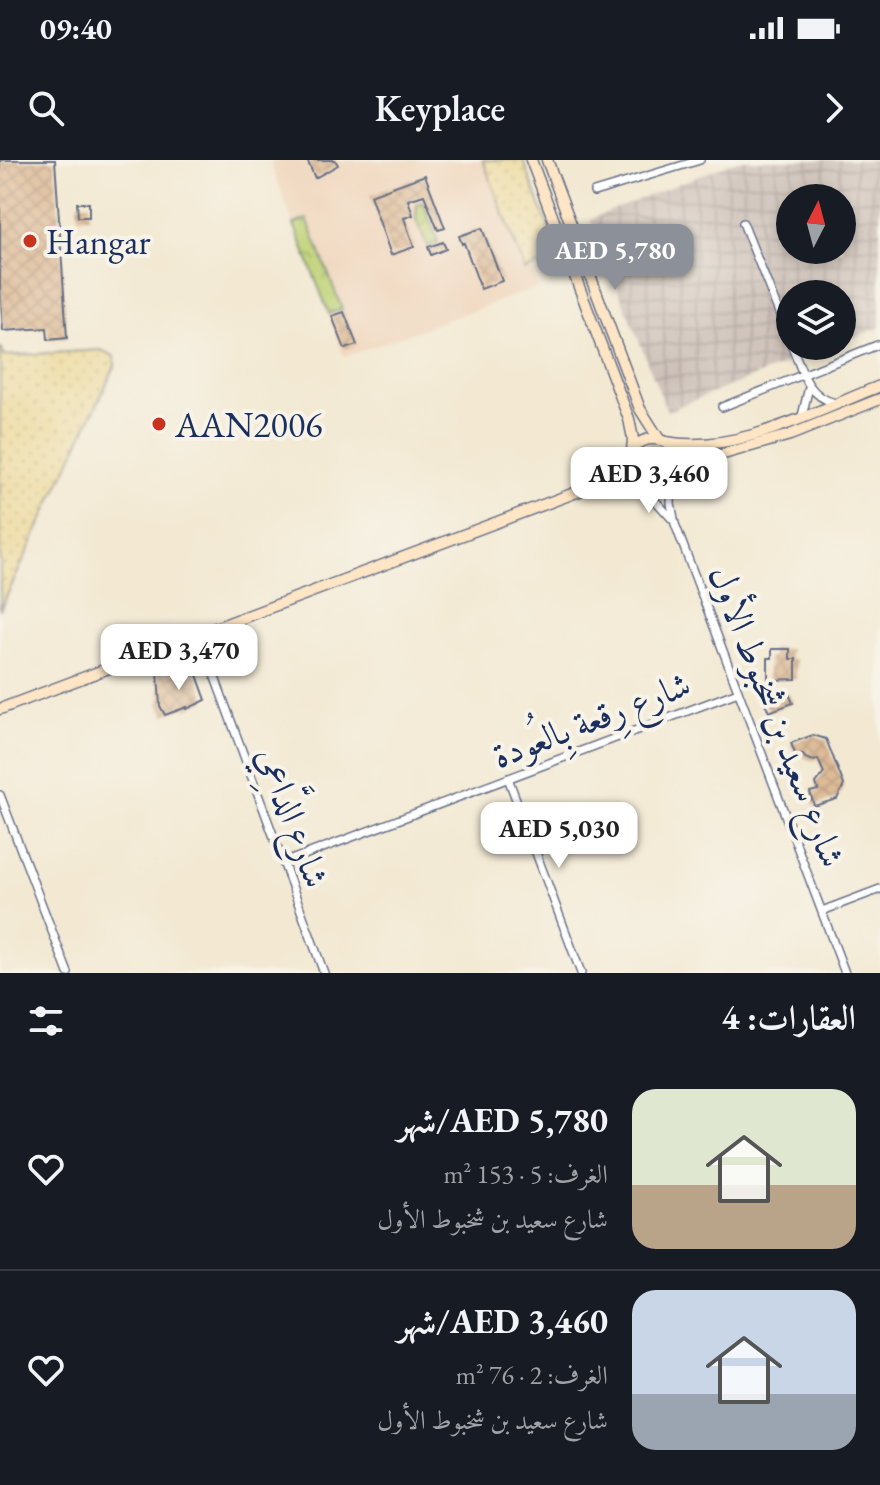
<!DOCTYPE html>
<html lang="ar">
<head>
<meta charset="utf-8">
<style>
	body { margin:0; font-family:"EB Garamond",Amiri,serif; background:#20242c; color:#f1f3f6; direction:rtl; height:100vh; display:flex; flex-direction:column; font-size:30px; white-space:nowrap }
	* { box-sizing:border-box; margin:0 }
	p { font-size:26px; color:#9ea1a6 }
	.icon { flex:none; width:44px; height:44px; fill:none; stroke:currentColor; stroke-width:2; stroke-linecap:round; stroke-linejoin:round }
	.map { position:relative; height:813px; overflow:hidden; direction:ltr }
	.side { display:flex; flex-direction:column; background:#171b24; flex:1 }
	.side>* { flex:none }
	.needle { width:52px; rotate:6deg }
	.buttons { position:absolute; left:776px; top:24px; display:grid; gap:16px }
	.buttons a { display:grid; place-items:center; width:80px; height:80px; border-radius:50%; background:#171b24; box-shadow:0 4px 12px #0003; font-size:40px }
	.price { position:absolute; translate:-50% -68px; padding:0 18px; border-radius:16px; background:#fff; color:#222; font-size:26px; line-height:52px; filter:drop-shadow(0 2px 4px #0008) }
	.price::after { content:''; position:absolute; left:50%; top:48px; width:24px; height:18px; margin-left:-12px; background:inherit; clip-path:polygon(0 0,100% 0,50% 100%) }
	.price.active { background:#8c9099; color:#fff }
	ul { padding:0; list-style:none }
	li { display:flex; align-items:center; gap:24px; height:200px; padding:0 24px }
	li+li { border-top:2px solid #363941 }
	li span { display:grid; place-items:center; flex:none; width:224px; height:160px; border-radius:24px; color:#555 }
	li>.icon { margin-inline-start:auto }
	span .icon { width:96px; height:96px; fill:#fffc; stroke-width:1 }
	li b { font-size:34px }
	h2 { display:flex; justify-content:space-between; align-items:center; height:96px; padding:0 24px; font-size:34px }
	.status { display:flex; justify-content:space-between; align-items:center; height:56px; padding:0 40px; background:#171b24; direction:ltr }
	.status svg { height:22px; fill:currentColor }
	header { display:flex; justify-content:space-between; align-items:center; height:104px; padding:0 24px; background:#171b24; font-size:36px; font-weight:600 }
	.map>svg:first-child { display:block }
	.built { fill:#f0d5bc }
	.industrial { fill:url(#industrial-grid); fill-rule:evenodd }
	.sand { fill:url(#sand-dots); stroke:#84847e; stroke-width:2 }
	.park { fill:url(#park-crowns); stroke:#6c8069; stroke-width:2 }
	.building { fill:url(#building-cross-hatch) }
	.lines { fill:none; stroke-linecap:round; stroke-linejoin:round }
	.street-casing { stroke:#677087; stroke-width:10 }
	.secondary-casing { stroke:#677087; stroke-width:13 }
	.street { stroke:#fff; stroke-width:7 }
	.secondary { stroke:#fde5c5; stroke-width:10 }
	.poi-dot { fill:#c8321e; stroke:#f7f3e8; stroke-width:3 }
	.labels { text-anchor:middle; stroke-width:8; stroke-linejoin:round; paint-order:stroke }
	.poi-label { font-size:36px; fill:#1b2f5e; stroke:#f7f3e8; text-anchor:start }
	.street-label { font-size:36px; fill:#1b2f5e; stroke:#f7f3e8 }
</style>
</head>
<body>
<div class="status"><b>09:40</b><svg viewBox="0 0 49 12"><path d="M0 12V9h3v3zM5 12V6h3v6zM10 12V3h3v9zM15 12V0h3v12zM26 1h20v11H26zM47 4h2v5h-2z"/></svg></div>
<header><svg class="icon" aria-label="forward" viewBox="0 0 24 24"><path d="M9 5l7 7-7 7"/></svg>Keyplace<svg class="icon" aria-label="search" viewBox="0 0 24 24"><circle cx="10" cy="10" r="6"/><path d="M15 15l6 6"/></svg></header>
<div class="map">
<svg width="880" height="813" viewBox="0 0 880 813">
	<defs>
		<pattern id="industrial-grid" width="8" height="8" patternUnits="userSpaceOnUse" patternTransform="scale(2)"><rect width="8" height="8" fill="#cec1b9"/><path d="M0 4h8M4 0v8" fill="none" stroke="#b0a6a1"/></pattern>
		<pattern id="sand-dots" width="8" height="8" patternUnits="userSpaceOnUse" patternTransform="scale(2)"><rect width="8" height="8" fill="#eeda9e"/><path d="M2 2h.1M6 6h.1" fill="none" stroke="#ccbb8a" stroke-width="1.8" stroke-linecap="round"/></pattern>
		<pattern id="park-crowns" width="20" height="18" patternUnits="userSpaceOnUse" patternTransform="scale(2)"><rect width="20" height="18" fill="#bed174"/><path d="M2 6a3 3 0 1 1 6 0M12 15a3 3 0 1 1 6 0" fill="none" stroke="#a3b467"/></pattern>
		<pattern id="building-cross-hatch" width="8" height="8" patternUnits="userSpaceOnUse" patternTransform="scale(2)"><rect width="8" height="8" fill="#debb97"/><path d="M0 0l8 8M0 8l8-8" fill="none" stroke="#bea185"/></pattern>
	</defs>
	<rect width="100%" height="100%" fill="#f7f3e8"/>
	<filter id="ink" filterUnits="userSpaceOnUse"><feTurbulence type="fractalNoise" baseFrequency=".0125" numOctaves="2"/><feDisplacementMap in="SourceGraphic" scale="16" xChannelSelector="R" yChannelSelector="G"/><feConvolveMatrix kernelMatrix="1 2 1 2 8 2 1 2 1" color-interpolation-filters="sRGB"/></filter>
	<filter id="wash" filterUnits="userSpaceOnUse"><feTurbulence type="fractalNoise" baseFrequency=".006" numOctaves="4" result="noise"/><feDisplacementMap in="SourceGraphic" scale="32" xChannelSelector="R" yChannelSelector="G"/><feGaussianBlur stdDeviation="1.8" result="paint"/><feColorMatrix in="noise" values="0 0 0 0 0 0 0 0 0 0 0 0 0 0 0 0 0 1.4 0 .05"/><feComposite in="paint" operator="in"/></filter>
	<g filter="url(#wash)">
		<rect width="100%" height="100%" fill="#f3e9d3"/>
		<!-- built -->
		<path class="built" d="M 274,0 L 489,0 L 538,127 L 344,197 L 271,5 Z"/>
		<!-- industrial -->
		<path class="industrial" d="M 738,0 L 880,0 L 880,167 L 842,182 L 842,134 L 790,134 L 790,186 L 832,186 L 667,251 L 590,59 ZM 790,38 L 842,38 L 842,90 L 790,90 Z"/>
		<!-- sand -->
		<path class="sand" d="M 483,0 L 523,0 L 558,92 L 551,101 L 525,110 Z
			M 0,188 L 2,188 L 3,196 L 101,190 L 114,196 L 115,206 L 0,450 Z
			M633 304a20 20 0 1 1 40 0a20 20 0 1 1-40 0Z"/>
		<!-- park -->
		<path class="park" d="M 423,42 L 438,82 L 427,86 L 416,59 L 417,44 Z
			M 307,59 L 342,149 L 329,154 L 294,64 Z"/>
		<g id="blocks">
			<!-- building -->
			<path class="building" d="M 0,0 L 55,0 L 67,178 L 48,180 L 47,168 L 3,171 L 0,124 Z
				M 307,0 L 335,0 L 338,5 L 315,18 Z
				M 425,15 L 445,68 L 438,70 L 424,35 L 408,40 L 413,55 L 404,58 L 414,87 L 391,95 L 370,35 Z
				M 77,43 L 89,43 L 89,57 L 78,57 Z
				M 482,68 L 502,121 L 481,129 L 464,83 L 462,84 L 459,76 Z
				M 443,82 L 446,89 L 431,95 L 428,87 Z
				M 344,152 L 357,185 L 345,189 L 332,156 Z
				M 772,489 L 790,489 L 790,499 L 796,499 L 796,519 L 768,520 L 768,498 L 772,498 Z
				M 158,513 L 197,515 L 206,540 L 187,549 L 187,547 L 165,555 L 160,546 Z
				M 789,534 L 793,543 L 769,552 L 765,543 Z
				M 813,575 L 826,579 L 844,625 L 837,639 L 814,646 L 810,632 L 818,630 L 816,623 L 824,613 L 818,599 L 814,601 L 805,598 L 803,594 L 796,596 L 791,583 Z"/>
		</g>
	</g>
	<g filter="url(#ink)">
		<use href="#blocks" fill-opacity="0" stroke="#677087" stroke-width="2"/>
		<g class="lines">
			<!-- street casing -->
			<g class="street-casing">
				<path id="street" d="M 594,32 L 700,0
					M 743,63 L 790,180
					M 792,186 C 802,211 807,236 835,243
					M 722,247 L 880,184
					M 802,256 L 809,227
					M 672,321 L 671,343 L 675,364 L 845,813
					M 644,328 L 672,359
					M 199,474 L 324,813
					M 508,618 L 581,813
					M 0,635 L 68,813
					M 283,703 L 738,532
					M 822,751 L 880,729"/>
			</g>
			<!-- secondary casing -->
			<g class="secondary-casing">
				<path id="secondary" d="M 531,0 L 629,259 L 633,279 L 632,290
					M 547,0 L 640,249 L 659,279
					M628 304a25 25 0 1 1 50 0a25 25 0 1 1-50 0Z
					M 666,282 C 735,295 816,251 880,226
					M 678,307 L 790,275 L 880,239
					M 603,323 L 637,324
					M 0,549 L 601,323 L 616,312 L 629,297"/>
			</g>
			<!-- street -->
			<use href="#street" class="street"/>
			<!-- secondary -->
			<use href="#secondary" class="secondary"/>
		</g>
	</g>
	<!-- markers -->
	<g class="poi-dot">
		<circle cx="30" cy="81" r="8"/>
		<circle cx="159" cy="264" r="8"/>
	</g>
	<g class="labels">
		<!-- poi labels -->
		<g class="poi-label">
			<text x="46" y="94">Hangar</text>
			<text x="175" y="277">AAN2006</text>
		</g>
		<!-- street labels -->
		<g class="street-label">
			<text transform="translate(778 556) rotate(69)" y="13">شارع سعيد بن شخبوط الأول</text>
			<text transform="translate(591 559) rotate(-21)" y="13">شارع رِقعة بِالعُودة</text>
			<text transform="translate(294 657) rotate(70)" y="13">شارع الدَّاعِي</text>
		</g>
	</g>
</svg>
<div class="buttons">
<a><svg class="needle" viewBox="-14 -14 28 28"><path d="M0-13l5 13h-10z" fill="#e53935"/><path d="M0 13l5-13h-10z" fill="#9ea1a6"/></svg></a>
<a><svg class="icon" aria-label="layers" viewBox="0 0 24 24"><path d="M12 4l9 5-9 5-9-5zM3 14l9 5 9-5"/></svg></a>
</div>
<b class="price active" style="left:615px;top:132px">AED 5,780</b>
<b class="price" style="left:649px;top:355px">AED 3,460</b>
<b class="price" style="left:179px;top:532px">AED 3,470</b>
<b class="price" style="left:559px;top:710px">AED 5,030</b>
</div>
<section class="side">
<h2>العقارات: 4<svg class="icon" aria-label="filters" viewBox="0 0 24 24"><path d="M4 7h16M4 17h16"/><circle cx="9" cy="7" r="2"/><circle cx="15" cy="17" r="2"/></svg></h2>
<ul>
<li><span style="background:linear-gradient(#dfe7d0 60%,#b9a48a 0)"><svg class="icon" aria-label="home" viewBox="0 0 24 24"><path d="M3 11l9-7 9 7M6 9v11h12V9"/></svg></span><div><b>AED 5,780/شهر</b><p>الغرف: 5 · 153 m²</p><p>شارع سعيد بن شخبوط الأول</p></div><svg class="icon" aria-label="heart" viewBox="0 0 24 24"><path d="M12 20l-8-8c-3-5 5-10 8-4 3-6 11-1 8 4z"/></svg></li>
<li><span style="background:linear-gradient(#c9d6e8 65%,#9aa5b1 0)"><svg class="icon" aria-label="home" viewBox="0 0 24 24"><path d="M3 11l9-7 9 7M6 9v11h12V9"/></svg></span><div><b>AED 3,460/شهر</b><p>الغرف: 2 · 76 m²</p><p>شارع سعيد بن شخبوط الأول</p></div><svg class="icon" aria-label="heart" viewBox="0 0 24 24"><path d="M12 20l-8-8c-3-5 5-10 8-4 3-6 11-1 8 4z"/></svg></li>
</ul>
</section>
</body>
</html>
